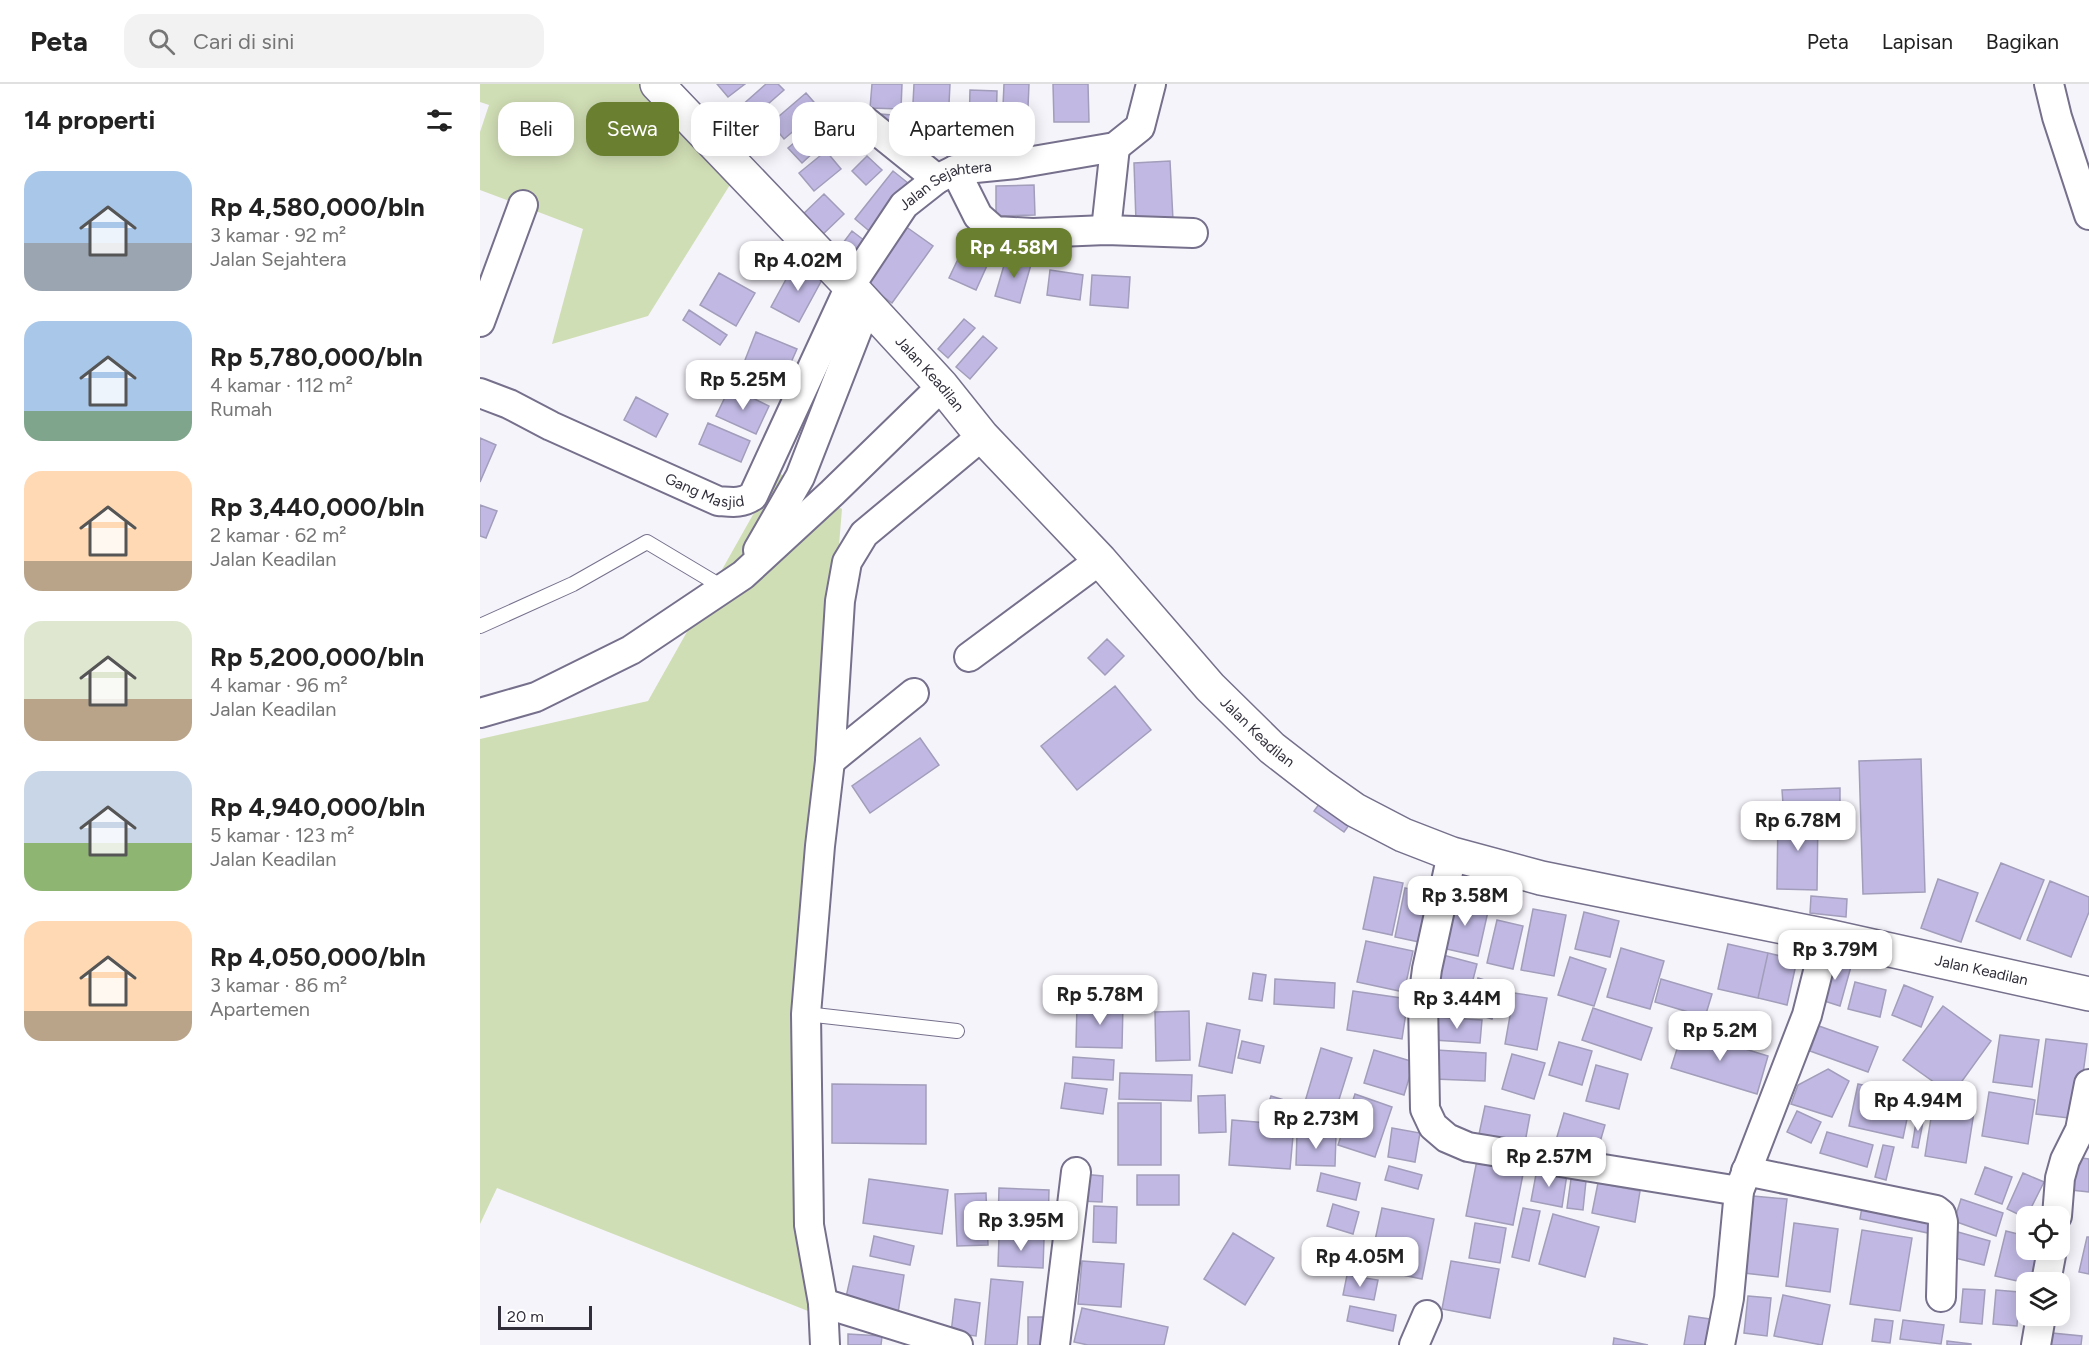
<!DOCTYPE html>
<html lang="id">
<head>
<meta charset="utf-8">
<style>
	body { margin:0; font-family:Figtree,sans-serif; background:#f2f2f2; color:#222; height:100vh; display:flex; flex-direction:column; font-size:22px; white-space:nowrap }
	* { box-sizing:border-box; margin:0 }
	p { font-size:20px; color:#767676 }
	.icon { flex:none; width:33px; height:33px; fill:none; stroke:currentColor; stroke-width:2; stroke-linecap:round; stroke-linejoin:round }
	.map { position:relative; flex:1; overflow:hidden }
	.sheet { display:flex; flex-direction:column; background:#fff; width:480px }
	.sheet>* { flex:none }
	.top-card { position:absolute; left:18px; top:18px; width:570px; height:54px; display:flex; gap:12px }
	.fabs { position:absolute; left:1536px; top:1122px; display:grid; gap:12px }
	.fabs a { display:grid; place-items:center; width:54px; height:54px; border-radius:12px; background:#fff; box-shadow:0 3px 15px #0003; font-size:30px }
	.scale { position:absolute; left:18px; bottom:15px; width:94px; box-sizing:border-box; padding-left:6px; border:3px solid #312e3a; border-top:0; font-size:16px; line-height:21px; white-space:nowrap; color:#312e3a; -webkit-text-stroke:4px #fff; paint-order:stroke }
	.price { position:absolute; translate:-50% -51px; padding:0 14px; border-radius:12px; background:#fff; color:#222; font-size:20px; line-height:39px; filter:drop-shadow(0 2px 3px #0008) }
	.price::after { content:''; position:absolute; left:50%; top:36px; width:18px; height:14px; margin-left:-9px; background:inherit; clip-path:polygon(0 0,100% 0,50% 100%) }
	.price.selected { background:#6a7f30; color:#fff }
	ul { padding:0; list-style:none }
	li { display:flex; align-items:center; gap:18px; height:150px; padding:0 24px }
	li span { display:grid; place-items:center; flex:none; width:168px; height:120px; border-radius:18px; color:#555 }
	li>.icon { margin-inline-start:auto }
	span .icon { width:72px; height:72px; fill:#fffc; stroke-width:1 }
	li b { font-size:26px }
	h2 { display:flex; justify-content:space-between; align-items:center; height:72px; padding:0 24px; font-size:26px }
	.chip { padding:0 21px; border-radius:18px; background:#fff; box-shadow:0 3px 15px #0003; font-size:21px; line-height:54px }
	.chip.selected { background:#6a7f30; color:#fff }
	header { display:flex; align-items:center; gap:36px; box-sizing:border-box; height:84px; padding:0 30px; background:#fff; border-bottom:2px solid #e0e0e0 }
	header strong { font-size:28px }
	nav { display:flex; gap:33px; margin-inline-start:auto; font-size:21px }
	.search { width:420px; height:54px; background:#f2f2f2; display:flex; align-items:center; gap:15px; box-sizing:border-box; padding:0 21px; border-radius:18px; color:#767676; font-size:22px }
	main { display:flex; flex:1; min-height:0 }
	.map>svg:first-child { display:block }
	.green { fill:#d0deb5 }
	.building { fill:#c1b9e3; stroke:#a29dba; stroke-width:1.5 }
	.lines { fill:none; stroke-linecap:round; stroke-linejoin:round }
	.lane-casing { stroke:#76708c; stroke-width:16 }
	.street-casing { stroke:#76708c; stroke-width:32 }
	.secondary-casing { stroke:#76708c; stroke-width:36 }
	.lane { stroke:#fff; stroke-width:14 }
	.street { stroke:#fff; stroke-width:28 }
	.secondary { stroke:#fff; stroke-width:33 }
	.labels { text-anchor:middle; stroke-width:5; stroke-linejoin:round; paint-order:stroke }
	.street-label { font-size:15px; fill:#312e3a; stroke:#fff }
</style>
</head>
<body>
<header>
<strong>Peta</strong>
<div class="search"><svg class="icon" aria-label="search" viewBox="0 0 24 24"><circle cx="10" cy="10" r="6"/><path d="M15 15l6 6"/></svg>Cari di sini</div>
<nav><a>Peta</a><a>Lapisan</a><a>Bagikan</a></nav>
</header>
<main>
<section class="sheet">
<h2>14 properti<svg class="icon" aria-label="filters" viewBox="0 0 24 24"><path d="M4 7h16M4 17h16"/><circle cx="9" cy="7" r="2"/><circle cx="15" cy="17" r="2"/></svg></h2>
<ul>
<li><span style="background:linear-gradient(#a9c7e8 60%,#9aa5b1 0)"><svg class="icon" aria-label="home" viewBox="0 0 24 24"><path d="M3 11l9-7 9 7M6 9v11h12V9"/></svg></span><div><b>Rp 4,580,000/bln</b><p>3 kamar · 92 m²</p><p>Jalan Sejahtera</p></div></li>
<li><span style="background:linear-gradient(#a9c7e8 75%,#7fa58c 0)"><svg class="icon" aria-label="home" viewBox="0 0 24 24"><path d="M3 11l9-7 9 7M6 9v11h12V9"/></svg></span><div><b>Rp 5,780,000/bln</b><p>4 kamar · 112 m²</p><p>Rumah</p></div></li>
<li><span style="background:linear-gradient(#ffd9b3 75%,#b9a48a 0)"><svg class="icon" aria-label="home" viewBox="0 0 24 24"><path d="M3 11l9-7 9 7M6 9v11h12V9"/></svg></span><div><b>Rp 3,440,000/bln</b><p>2 kamar · 62 m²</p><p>Jalan Keadilan</p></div></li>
<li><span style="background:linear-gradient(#dfe7d0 65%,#b9a48a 0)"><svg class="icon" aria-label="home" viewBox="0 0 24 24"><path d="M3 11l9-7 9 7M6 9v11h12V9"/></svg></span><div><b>Rp 5,200,000/bln</b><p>4 kamar · 96 m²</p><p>Jalan Keadilan</p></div></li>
<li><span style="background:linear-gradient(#c9d6e8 60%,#8fb573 0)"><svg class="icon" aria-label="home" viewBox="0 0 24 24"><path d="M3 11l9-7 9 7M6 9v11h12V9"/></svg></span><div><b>Rp 4,940,000/bln</b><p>5 kamar · 123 m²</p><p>Jalan Keadilan</p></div></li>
<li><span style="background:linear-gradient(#ffd9b3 75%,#b9a48a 0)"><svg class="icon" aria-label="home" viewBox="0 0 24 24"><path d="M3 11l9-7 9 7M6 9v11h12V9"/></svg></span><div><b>Rp 4,050,000/bln</b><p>3 kamar · 86 m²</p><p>Apartemen</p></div></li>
</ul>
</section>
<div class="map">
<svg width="1609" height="1261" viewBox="0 0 1609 1261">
	<rect width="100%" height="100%" fill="#f6f4fb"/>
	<!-- green -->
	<path class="green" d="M 0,0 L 178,0 L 258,88 L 168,232 L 72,260 L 103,145 L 0,106 L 0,48 L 9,21 L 0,18 Z
		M 297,388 L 362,425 L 324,882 L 338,1231 L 17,1104 L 0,1140 L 0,655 L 168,617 Z"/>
	<!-- building -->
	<path class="building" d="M 237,0 L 265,0 L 248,13 Z
		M 286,0 L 298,0 L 304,6 L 271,35 L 260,23 Z
		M 392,0 L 422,0 L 421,25 L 390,24 Z
		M 434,0 L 470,0 L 468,40 L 432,38 Z
		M 524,0 L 549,0 L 548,23 L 523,22 Z
		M 573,0 L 608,0 L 609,38 L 574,38 Z
		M 490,6 L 517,7 L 516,44 L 489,44 Z
		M 326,9 L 340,25 L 304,55 L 291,39 Z
		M 358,26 L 376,50 L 358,63 L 340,40 Z
		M 400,30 L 425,32 L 424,46 L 399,44 Z
		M 489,48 L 517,48 L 517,73 L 489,73 Z
		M 320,54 L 334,68 L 322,79 L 308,64 Z
		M 346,67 L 361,85 L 334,107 L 319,89 Z
		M 387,72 L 402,86 L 386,101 L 372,87 Z
		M 690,77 L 693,136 L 656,138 L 654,79 Z
		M 413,87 L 433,103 L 394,151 L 375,135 Z
		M 554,101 L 555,131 L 516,132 L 516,102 Z
		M 344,110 L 364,130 L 339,154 L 319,134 Z
		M 425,142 L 453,162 L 412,219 L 384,199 Z
		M 372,147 L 389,160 L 372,180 L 357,167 Z
		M 489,152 L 515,164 L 496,206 L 469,194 Z
		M 527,171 L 552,177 L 540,219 L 515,212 Z
		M 316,177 L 344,192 L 319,238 L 291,223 Z
		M 570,186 L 603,191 L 600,216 L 567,211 Z
		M 239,189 L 275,209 L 256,242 L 220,221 Z
		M 612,191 L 650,193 L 648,224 L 610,221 Z
		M 209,226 L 247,251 L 240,261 L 203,236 Z
		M 484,235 L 495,244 L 468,274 L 458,265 Z
		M 276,248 L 317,265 L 305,292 L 265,276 Z
		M 503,252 L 517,264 L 490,295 L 476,283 Z
		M 250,303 L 289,322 L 276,350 L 236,332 Z
		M 156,313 L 188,330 L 176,353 L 144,336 Z
		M 228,339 L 270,357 L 261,378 L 219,360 Z
		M 0,354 L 16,361 L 0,398 Z
		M 0,421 L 17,427 L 6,454 L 0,452 Z
		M 627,555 L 644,572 L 625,591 L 608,574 Z
		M 635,602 L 671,646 L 597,706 L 561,662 Z
		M 440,654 L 459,681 L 390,729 L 372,702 Z
		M 1441,675 L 1445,808 L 1383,810 L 1379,677 Z
		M 1360,704 L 1360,719 L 1303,720 L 1302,706 Z
		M 848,708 L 878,729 L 864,748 L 834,727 Z
		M 1298,729 L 1338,730 L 1337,806 L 1297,805 Z
		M 1521,779 L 1564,796 L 1540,855 L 1496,837 Z
		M 894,793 L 923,799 L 912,851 L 883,845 Z
		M 1458,795 L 1498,809 L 1481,858 L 1441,844 Z
		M 1570,797 L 1609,813 L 1609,828 L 1591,873 L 1547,856 Z
		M 925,804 L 955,810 L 944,859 L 915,853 Z
		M 1331,812 L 1367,815 L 1366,833 L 1330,829 Z
		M 973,814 L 1009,823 L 998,872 L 962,864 Z
		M 1053,825 L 1086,831 L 1074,892 L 1041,886 Z
		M 1104,828 L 1139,837 L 1130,873 L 1095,865 Z
		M 1017,836 L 1043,842 L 1033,885 L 1007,879 Z
		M 886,857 L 933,867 L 924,908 L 877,898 Z
		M 1248,860 L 1288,869 L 1278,914 L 1238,905 Z
		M 1141,864 L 1184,877 L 1170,925 L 1127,913 Z
		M 1288,869 L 1317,876 L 1307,921 L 1278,914 Z
		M 963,871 L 997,880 L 988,915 L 954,906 Z
		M 1090,873 L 1126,885 L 1114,922 L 1078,911 Z
		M 1350,873 L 1372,879 L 1360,922 L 1338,915 Z
		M 773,889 L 786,891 L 782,917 L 769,915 Z
		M 998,894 L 1021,901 L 1012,935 L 989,928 Z
		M 795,895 L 855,899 L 854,924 L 794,920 Z
		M 1181,895 L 1232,910 L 1225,933 L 1175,918 Z
		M 1375,898 L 1406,906 L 1400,933 L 1368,925 Z
		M 1424,901 L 1453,913 L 1441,943 L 1412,931 Z
		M 873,907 L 928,915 L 922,955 L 867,946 Z
		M 1034,909 L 1067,914 L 1057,966 L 1025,960 Z
		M 597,919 L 643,920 L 642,964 L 596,963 Z
		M 1463,922 L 1511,957 L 1472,1011 L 1423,976 Z
		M 1113,924 L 1172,944 L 1161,976 L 1102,956 Z
		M 709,927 L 710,976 L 676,977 L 675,928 Z
		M 954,933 L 1002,936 L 1000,959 L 953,956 Z
		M 727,939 L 760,946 L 752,989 L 719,982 Z
		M 1339,942 L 1398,963 L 1388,988 L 1330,967 Z
		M 1203,946 L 1288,972 L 1277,1010 L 1191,984 Z
		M 1520,951 L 1559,956 L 1552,1003 L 1513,998 Z
		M 1566,955 L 1607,960 L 1597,1035 L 1556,1030 Z
		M 762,957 L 784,962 L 780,979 L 758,974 Z
		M 1079,958 L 1112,967 L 1102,1001 L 1069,991 Z
		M 841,964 L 872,974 L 851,1041 L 821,1031 Z
		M 894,966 L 934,978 L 924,1011 L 884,999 Z
		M 956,966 L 1006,969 L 1005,997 L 954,995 Z
		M 1032,970 L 1065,979 L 1054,1015 L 1022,1005 Z
		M 593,973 L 634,976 L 633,996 L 592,994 Z
		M 1116,981 L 1148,990 L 1139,1025 L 1106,1017 Z
		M 1348,985 L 1369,997 L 1352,1033 L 1311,1020 L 1318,1001 Z
		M 640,989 L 712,991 L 711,1017 L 639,1015 Z
		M 585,999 L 627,1005 L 623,1030 L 581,1024 Z
		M 352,1000 L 446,1001 L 446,1060 L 352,1059 Z
		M 1378,1000 L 1432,1011 L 1423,1054 L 1369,1042 Z
		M 1509,1008 L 1555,1016 L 1548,1060 L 1502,1052 Z
		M 875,1010 L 912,1023 L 895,1073 L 858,1061 Z
		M 745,1011 L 746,1048 L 719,1049 L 718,1012 Z
		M 791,1012 L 817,1020 L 815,1029 L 788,1021 Z
		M 638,1019 L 681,1019 L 681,1081 L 638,1081 Z
		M 1453,1021 L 1494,1028 L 1486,1079 L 1445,1072 Z
		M 1005,1022 L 1050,1031 L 1044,1064 L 998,1055 Z
		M 1317,1027 L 1341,1038 L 1331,1059 L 1307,1048 Z
		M 1084,1029 L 1125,1041 L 1115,1075 L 1074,1063 Z
		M 1437,1032 L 1444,1033 L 1438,1064 L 1432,1063 Z
		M 752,1036 L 814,1041 L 810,1085 L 749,1081 Z
		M 912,1044 L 940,1049 L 935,1078 L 908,1073 Z
		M 1347,1048 L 1393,1061 L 1387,1083 L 1340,1069 Z
		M 817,1050 L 856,1051 L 855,1082 L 816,1081 Z
		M 1403,1061 L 1414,1063 L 1406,1096 L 1395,1093 Z
		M 998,1071 L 1045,1080 L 1033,1141 L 986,1132 Z
		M 1595,1073 L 1609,1075 L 1609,1108 L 1591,1106 Z
		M 909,1082 L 942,1091 L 938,1105 L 905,1096 Z
		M 1505,1083 L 1532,1093 L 1522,1120 L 1495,1110 Z
		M 1057,1085 L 1087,1090 L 1082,1123 L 1051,1117 Z
		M 841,1089 L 880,1099 L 876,1116 L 837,1107 Z
		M 1543,1089 L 1564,1098 L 1546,1134 L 1527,1125 Z
		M 602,1090 L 623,1092 L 622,1118 L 600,1117 Z
		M 657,1091 L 699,1091 L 699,1121 L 657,1121 Z
		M 389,1095 L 468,1106 L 462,1150 L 383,1139 Z
		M 1091,1095 L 1106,1097 L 1103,1126 L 1087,1124 Z
		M 1118,1099 L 1160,1107 L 1155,1138 L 1112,1129 Z
		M 519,1104 L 569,1106 L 568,1141 L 518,1139 Z
		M 506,1109 L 508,1161 L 477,1162 L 475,1110 Z
		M 1273,1112 L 1307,1115 L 1298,1193 L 1264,1189 Z
		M 1481,1115 L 1523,1129 L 1516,1152 L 1474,1137 Z
		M 1383,1117 L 1452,1130 L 1448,1149 L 1380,1135 Z
		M 853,1120 L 879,1128 L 873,1150 L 847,1142 Z
		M 614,1122 L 637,1123 L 636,1159 L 613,1158 Z
		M 902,1124 L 954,1135 L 942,1195 L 889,1184 Z
		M 1043,1124 L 1060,1127 L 1049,1177 L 1032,1173 Z
		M 1073,1130 L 1119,1143 L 1105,1193 L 1059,1180 Z
		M 995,1139 L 1026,1144 L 1020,1179 L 989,1174 Z
		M 1314,1139 L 1358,1145 L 1350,1208 L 1306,1202 Z
		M 1382,1146 L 1432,1154 L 1420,1227 L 1370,1220 Z
		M 1526,1147 L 1546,1152 L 1546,1166 L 1568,1166 L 1560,1198 L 1546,1199 L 1515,1192 Z
		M 1478,1148 L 1510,1157 L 1504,1181 L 1471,1173 Z
		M 753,1149 L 794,1174 L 765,1221 L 724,1195 Z
		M 394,1152 L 434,1162 L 430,1181 L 390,1172 Z
		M 519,1152 L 564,1155 L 563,1184 L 518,1182 Z
		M 1607,1153 L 1609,1153 L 1609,1190 L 1599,1188 Z
		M 602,1177 L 644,1180 L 641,1223 L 598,1220 Z
		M 971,1177 L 1019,1185 L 1010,1234 L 962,1225 Z
		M 373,1182 L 424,1191 L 417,1235 L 366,1213 Z
		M 867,1191 L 898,1196 L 894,1216 L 863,1211 Z
		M 511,1195 L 543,1198 L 537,1261 L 505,1261 Z
		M 1483,1205 L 1505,1206 L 1502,1240 L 1480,1238 Z
		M 1516,1206 L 1539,1208 L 1537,1242 L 1513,1240 Z
		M 1303,1211 L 1350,1221 L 1342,1261 L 1294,1252 Z
		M 1268,1212 L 1291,1214 L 1287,1252 L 1264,1249 Z
		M 475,1215 L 500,1219 L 496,1252 L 471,1249 Z
		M 870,1222 L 916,1231 L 913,1247 L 867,1237 Z
		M 602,1224 L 688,1243 L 684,1261 L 608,1261 L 594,1258 Z
		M 1209,1232 L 1237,1236 L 1233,1261 L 1204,1261 Z
		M 548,1233 L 571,1233 L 570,1261 L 548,1261 Z
		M 1395,1235 L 1413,1237 L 1410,1259 L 1392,1257 Z
		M 1423,1236 L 1464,1241 L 1461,1260 L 1420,1255 Z
		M 1562,1248 L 1602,1252 L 1601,1261 L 1561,1261 Z
		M 368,1250 L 402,1252 L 401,1261 L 368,1261 Z
		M 1134,1254 L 1168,1261 L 1133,1261 Z
		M 1467,1257 L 1491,1260 L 1491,1261 L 1467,1261 Z"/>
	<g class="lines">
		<!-- lane casing -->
		<g class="lane-casing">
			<path id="lane" d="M 0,542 L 93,500 L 167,458 L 244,504
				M 326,930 L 477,947"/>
		</g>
		<!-- street casing -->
		<g class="street-casing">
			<g id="street">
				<path d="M 1569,0 L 1577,33 L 1609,131"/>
				<path d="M 385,37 L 457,95"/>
				<path d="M 475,86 L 498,132 L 515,147 L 553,149 L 626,146 L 713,149"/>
				<path d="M 626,146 L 635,63"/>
				<path d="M 0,238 L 43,121"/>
				<path id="s1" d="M 0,309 L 29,320 L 71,342 L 238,417 C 252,418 261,420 273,412 L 370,202 L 424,121 L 457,95 L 475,86 L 536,80 L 635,63 L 660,43 L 671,0"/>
				<path d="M 278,466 L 320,393 L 387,221"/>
				<path d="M 489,573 L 620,476"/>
				<path d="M 0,629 L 56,613 L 151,566 L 263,491 L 352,409 L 462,302"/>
				<path d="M 350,677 L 434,609"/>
				<path d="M 972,770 L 947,885 L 943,916 L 945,1025 L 953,1042 L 967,1054 L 988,1063 L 1259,1107"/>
				<path d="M 1266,1087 L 1456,1126 L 1461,1130 L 1463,1138 L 1461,1213"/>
				<path d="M 1577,1132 L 1580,1094 L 1585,1076 L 1600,1046 L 1609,1000"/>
				<path d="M 1566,1198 L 1572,1166"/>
				<path d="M 343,1219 L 478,1261"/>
				<path d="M 345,1261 L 343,1219 L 329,1141 L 326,930 L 340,762 L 350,677 L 360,517 L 367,478 L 384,450 L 502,352"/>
				<path d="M 575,1261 L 596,1088"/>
				<path d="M 934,1261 L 947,1231"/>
				<path d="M 1240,1261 L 1249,1214 L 1259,1107 L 1327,931 L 1347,852"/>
				<path d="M 1556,1261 L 1561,1232"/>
			</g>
		</g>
		<!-- secondary casing -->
		<g class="secondary-casing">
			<g id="secondary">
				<path id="s2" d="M 177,0 L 370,202 L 462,302 L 502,352 L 620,476 L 730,603 L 792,664 L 841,702 L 875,726 L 923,751 L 972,770 L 1061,794 L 1347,852 L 1609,910"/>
			</g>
		</g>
		<!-- lane -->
		<use href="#lane" class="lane"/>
		<!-- street -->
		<use href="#street" class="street"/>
		<!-- secondary -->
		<use href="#secondary" class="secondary"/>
	</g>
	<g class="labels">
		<!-- street labels -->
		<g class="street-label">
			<text dy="5" stroke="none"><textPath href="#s1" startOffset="674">Jalan Sejahtera</textPath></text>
			<text dy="5" stroke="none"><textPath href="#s2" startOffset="398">Jalan Keadilan</textPath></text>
			<text dy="5" stroke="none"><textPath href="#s1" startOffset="246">Gang Masjid</textPath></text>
			<text dy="5" stroke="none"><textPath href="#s2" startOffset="884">Jalan Keadilan</textPath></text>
			<text dy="5" stroke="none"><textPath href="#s2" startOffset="1658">Jalan Keadilan</textPath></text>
		</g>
	</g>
</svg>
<div class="fabs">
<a><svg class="icon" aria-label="locate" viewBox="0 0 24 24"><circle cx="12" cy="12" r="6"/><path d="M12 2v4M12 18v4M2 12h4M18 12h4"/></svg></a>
<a><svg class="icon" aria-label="layers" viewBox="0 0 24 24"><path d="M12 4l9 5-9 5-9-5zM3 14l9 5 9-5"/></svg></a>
</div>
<div class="scale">20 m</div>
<b class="price selected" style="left:534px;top:195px">Rp 4.58M</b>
<b class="price" style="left:318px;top:208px">Rp 4.02M</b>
<b class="price" style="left:263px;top:327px">Rp 5.25M</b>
<b class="price" style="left:1318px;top:768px">Rp 6.78M</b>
<b class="price" style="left:985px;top:843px">Rp 3.58M</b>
<b class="price" style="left:1355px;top:897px">Rp 3.79M</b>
<b class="price" style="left:620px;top:942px">Rp 5.78M</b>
<b class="price" style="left:977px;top:946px">Rp 3.44M</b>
<b class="price" style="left:1240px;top:978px">Rp 5.2M</b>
<b class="price" style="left:1438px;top:1048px">Rp 4.94M</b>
<b class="price" style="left:836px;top:1066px">Rp 2.73M</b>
<b class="price" style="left:1069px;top:1104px">Rp 2.57M</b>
<b class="price" style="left:541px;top:1168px">Rp 3.95M</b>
<b class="price" style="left:880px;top:1204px">Rp 4.05M</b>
<div class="top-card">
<a class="chip">Beli</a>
<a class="chip selected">Sewa</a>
<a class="chip">Filter</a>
<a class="chip">Baru</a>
<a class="chip">Apartemen</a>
</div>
</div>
</main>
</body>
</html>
